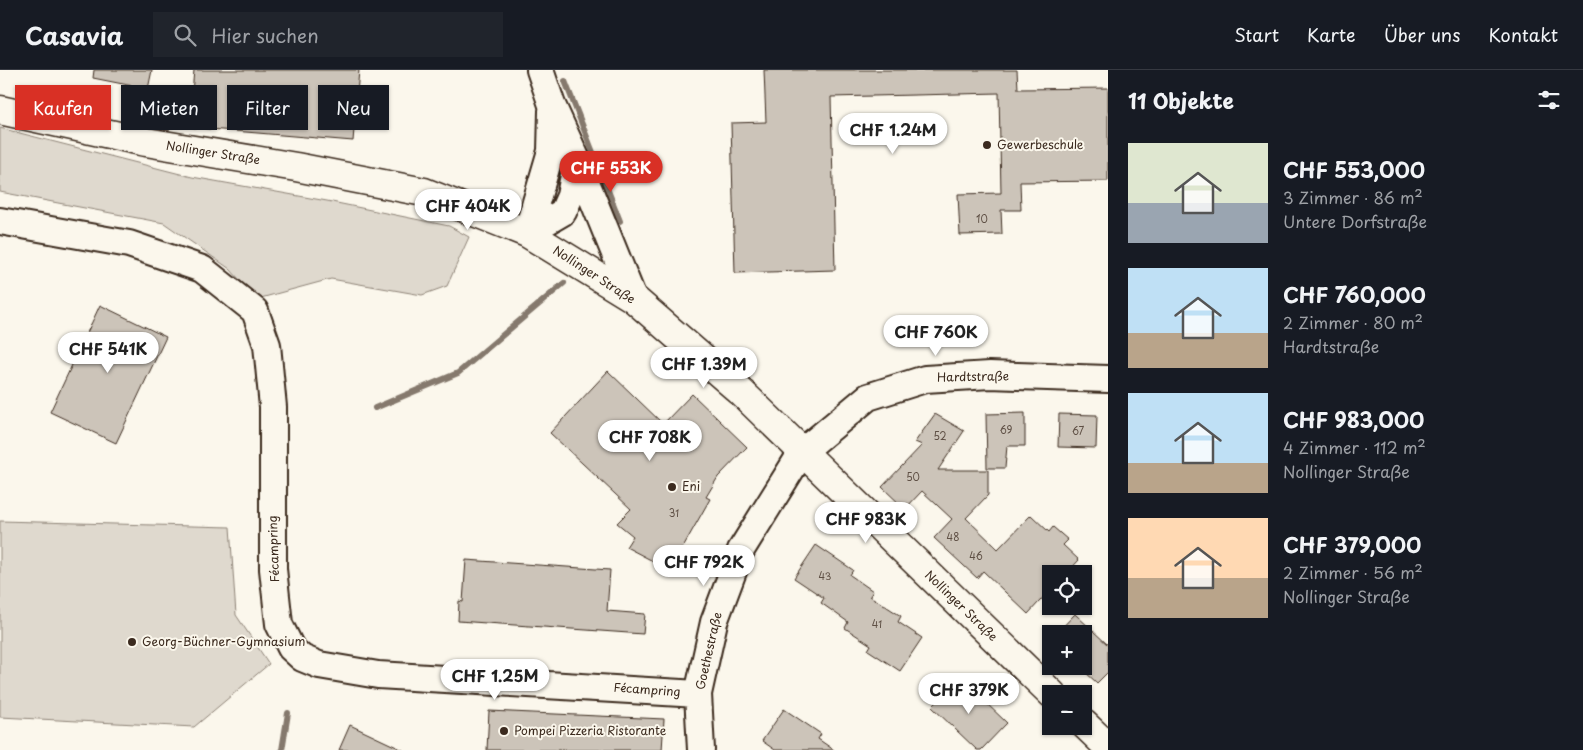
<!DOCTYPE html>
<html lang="de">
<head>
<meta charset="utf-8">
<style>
	body { margin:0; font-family:"Playpen Sans",sans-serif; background:#20242c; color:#f1f3f6; height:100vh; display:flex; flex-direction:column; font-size:19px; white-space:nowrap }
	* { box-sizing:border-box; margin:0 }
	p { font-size:16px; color:#9ea1a6 }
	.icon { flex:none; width:28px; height:28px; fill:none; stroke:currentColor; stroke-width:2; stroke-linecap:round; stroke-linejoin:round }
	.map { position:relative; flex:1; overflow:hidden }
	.drawer { display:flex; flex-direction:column; background:#171b24; width:475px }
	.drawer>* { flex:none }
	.top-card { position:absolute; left:15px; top:15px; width:475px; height:45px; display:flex; gap:10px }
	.buttons { position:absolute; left:1042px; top:495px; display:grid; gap:10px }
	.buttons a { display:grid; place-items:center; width:50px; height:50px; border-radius:0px; background:#171b24; box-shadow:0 1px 4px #0004; font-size:25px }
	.price { position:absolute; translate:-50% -42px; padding:0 11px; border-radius:18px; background:#fff; color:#222; font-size:16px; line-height:32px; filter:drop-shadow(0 1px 2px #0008) }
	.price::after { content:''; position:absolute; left:50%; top:30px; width:15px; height:11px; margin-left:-8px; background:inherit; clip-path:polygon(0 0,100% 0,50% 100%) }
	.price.current { background:#d93025; color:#fff }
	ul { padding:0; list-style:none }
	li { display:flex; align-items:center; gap:15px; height:125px; padding:0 20px }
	li span { display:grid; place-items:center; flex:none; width:140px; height:100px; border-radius:0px; color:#555 }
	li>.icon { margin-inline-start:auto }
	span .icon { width:60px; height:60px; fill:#fffc; stroke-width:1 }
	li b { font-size:21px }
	h2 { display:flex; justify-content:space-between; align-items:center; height:60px; padding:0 20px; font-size:21px }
	.tag { padding:0 18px; border-radius:0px; background:#171b24; box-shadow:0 1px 4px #0004; font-size:18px; line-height:45px }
	.tag.current { background:#d93025; color:#fff }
	header { display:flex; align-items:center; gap:30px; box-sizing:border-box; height:70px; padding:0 25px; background:#171b24; border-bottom:1px solid #363941 }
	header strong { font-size:24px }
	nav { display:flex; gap:28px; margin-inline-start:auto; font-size:18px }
	.search { width:350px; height:45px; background:#20242c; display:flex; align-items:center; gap:12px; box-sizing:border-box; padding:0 18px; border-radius:0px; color:#9ea1a6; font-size:19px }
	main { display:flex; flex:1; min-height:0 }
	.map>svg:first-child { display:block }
	.green { fill:#dfd9ce; stroke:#8d8276 }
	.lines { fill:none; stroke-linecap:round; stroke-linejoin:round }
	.stream { stroke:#85796d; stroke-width:6 }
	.building { fill:#ccc4b9; stroke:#3b2a1e }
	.minor-casing { stroke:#3b2a1e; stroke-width:30 }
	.major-casing { stroke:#3b2a1e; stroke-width:31 }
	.minor { stroke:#fbf7ec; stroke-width:26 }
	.major { stroke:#fbf7ec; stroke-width:28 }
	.poi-dot { fill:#3b2a1e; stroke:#fbf7ec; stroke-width:2 }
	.labels { text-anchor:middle; stroke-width:4; stroke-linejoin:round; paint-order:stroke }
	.number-label { font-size:10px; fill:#5f5045 }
	.poi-label { font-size:12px; fill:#3b2a1e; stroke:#fbf7ec; text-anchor:start }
	.street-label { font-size:12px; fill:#3b2a1e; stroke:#fbf7ec }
</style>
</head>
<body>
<header>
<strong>Casavia</strong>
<div class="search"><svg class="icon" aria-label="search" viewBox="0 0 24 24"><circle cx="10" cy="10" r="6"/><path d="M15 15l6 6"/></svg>Hier suchen</div>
<nav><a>Start</a><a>Karte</a><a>Über uns</a><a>Kontakt</a></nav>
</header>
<main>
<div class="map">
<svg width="1108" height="680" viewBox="0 0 1108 680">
	<rect width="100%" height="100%" fill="#fbf7ec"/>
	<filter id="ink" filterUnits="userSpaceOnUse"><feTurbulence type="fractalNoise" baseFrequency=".02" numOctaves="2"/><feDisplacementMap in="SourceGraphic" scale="10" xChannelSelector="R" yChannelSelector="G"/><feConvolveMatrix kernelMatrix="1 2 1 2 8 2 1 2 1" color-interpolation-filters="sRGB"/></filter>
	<g filter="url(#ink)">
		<!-- green -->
		<path class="green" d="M 0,58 L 192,107 L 327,131 L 449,156 L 469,167 L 447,216 L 422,225 L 331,209 L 257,229 L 230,199 L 164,153 L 0,122 Z
			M 0,451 L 230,457 L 236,545 L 269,594 L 194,657 L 0,647 Z"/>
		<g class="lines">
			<!-- stream -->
			<path class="stream" d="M 565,11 L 620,151
				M 375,338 L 458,303 L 564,213
				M 282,680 L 288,643"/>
		</g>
		<!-- building -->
		<path class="building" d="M 94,0 L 152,0 L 148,19 L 93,8 Z
			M 194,0 L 359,0 L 353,71 L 186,57 L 187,51 L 169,50 L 172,21 L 192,23 Z
			M 764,0 L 1017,0 L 1018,19 L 1108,18 L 1108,111 L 1020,112 L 1021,140 L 1001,140 L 1002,164 L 960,165 L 958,124 L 1001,123 L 999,23 L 831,27 L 835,200 L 735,203 L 731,53 L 766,52 Z
			M 100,235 L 166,267 L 116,373 L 50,342 Z
			M 608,301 L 663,354 L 692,324 L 747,377 L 718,407 L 706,427 L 710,429 L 670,500 L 626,477 L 633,466 L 617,453 L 631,439 L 550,363 Z
			M 1025,343 L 1025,376 L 1007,376 L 1005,398 L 987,398 L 986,344 Z
			M 935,344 L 964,361 L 938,400 L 988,400 L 988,425 L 966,448 L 998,479 L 1031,445 L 1049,462 L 1053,457 L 1068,470 L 1063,475 L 1079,490 L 1066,504 L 1051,504 L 1051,519 L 1028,544 L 983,501 L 977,508 L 934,468 L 952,449 L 922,421 L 905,439 L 882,417 L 922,375 L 915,372 Z
			M 1059,344 L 1097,345 L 1096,378 L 1058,377 Z
			M 816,475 L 853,500 L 850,505 L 873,521 L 870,526 L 901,546 L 898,552 L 922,568 L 900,601 L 868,580 L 871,575 L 845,558 L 848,552 L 821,533 L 824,528 L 794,508 Z
			M 466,490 L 610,500 L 607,541 L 645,544 L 643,564 L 458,551 L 459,531 L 463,532 Z
			M 1075,544 L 1108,575 L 1108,602 L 1097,613 L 1084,601 L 1084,564 L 1056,564 Z
			M 960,608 L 1007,653 L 981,680 L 977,680 L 932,637 Z
			M 784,639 L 821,664 L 818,669 L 834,680 L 775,680 L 762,671 Z
			M 489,641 L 664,649 L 662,680 L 487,680 Z
			M 350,655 L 403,680 L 339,680 Z"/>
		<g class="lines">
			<!-- minor casing -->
			<g class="minor-casing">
				<path id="minor" d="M 540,0 L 552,35 L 577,90 L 633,228
					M 0,151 L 129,174 L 202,199 L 255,241 L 267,275 L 273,337 L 273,499 L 279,554 L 291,578 L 302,588 L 319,595 L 378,605 L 698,624
					M 527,163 L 551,81 L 552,41
					M 527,163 L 563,142 L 570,126 L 577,90
					M 701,680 L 698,624 L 714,552 L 741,480 L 802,382 L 868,327 L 925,309 L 990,305 L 1108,309"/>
			</g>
			<!-- major casing -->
			<g class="major-casing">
				<path id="major" d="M 0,40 L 146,72 L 296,97 L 424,122 L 527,163 L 633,228 L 740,321 L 1052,624
					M 1084,654 L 1108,677"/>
			</g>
			<!-- minor -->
			<use href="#minor" class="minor"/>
			<!-- major -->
			<use href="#major" class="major"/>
		</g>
	</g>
	<!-- markers -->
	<g class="poi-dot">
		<circle cx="987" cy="75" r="5"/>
		<circle cx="672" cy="417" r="5"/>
		<circle cx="132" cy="572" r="5"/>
		<circle cx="504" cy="661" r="5"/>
	</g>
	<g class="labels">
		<!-- number labels -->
		<g class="number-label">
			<text x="982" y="153">10</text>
			<text x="1006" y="364">69</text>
			<text x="1078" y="365">67</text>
			<text x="940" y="370">52</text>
			<text x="913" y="411">50</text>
			<text x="674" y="447">31</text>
			<text x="953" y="471">48</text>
			<text x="976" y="490">46</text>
			<text x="825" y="510">43</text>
			<text x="877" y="558">41</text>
		</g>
		<!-- poi labels -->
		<g class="poi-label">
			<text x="997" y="79">Gewerbeschule</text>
			<text x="682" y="421">Eni</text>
			<text x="142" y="576">Georg-Büchner-Gymnasium</text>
			<text x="514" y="665">Pompei Pizzeria Ristorante</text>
		</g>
		<!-- street labels -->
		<g class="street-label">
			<text transform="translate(213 83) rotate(9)" y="4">Nollinger Straße</text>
			<text transform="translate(594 205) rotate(33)" y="4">Nollinger Straße</text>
			<text transform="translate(973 307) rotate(-1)" y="4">Hardtstraße</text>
			<text transform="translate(274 479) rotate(-92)" y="4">Fécampring</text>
			<text transform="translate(961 536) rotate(44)" y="4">Nollinger Straße</text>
			<text transform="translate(709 581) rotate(-77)" y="4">Goethestraße</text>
			<text transform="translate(647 620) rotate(4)" y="4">Fécampring</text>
		</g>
	</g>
</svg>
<div class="buttons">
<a><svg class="icon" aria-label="locate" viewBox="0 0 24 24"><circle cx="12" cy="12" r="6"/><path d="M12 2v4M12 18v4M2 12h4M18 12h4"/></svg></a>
<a>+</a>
<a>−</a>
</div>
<b class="price" style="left:893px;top:85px">CHF 1.24M</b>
<b class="price current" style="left:611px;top:123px">CHF 553K</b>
<b class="price" style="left:468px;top:161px">CHF 404K</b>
<b class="price" style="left:936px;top:287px">CHF 760K</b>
<b class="price" style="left:108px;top:304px">CHF 541K</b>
<b class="price" style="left:704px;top:319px">CHF 1.39M</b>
<b class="price" style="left:650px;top:392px">CHF 708K</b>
<b class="price" style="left:866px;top:474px">CHF 983K</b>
<b class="price" style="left:704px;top:517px">CHF 792K</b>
<b class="price" style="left:495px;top:631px">CHF 1.25M</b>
<b class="price" style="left:969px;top:645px">CHF 379K</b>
<div class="top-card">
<a class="tag current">Kaufen</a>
<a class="tag">Mieten</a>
<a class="tag">Filter</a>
<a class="tag">Neu</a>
</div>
</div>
<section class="drawer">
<h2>11 Objekte<svg class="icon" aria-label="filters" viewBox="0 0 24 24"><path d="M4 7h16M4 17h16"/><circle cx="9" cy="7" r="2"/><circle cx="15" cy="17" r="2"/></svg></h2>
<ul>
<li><span style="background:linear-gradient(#dfe7d0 60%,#9aa5b1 0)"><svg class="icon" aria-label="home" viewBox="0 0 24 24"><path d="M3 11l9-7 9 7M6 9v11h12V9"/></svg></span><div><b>CHF 553,000</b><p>3 Zimmer · 86 m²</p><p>Untere Dorfstraße</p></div></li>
<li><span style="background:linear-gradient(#bfe0f5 65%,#b9a48a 0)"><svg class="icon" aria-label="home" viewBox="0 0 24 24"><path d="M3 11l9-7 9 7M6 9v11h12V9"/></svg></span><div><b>CHF 760,000</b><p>2 Zimmer · 80 m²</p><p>Hardtstraße</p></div></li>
<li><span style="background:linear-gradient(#bfe0f5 70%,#b9a48a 0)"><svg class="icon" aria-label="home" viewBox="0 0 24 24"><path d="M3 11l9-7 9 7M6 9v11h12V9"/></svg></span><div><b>CHF 983,000</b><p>4 Zimmer · 112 m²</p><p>Nollinger Straße</p></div></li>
<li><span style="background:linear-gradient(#ffd9b3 60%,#b9a48a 0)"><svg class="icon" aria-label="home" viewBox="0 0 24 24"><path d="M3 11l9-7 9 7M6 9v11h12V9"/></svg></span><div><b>CHF 379,000</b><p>2 Zimmer · 56 m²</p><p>Nollinger Straße</p></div></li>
</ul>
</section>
</main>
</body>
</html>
